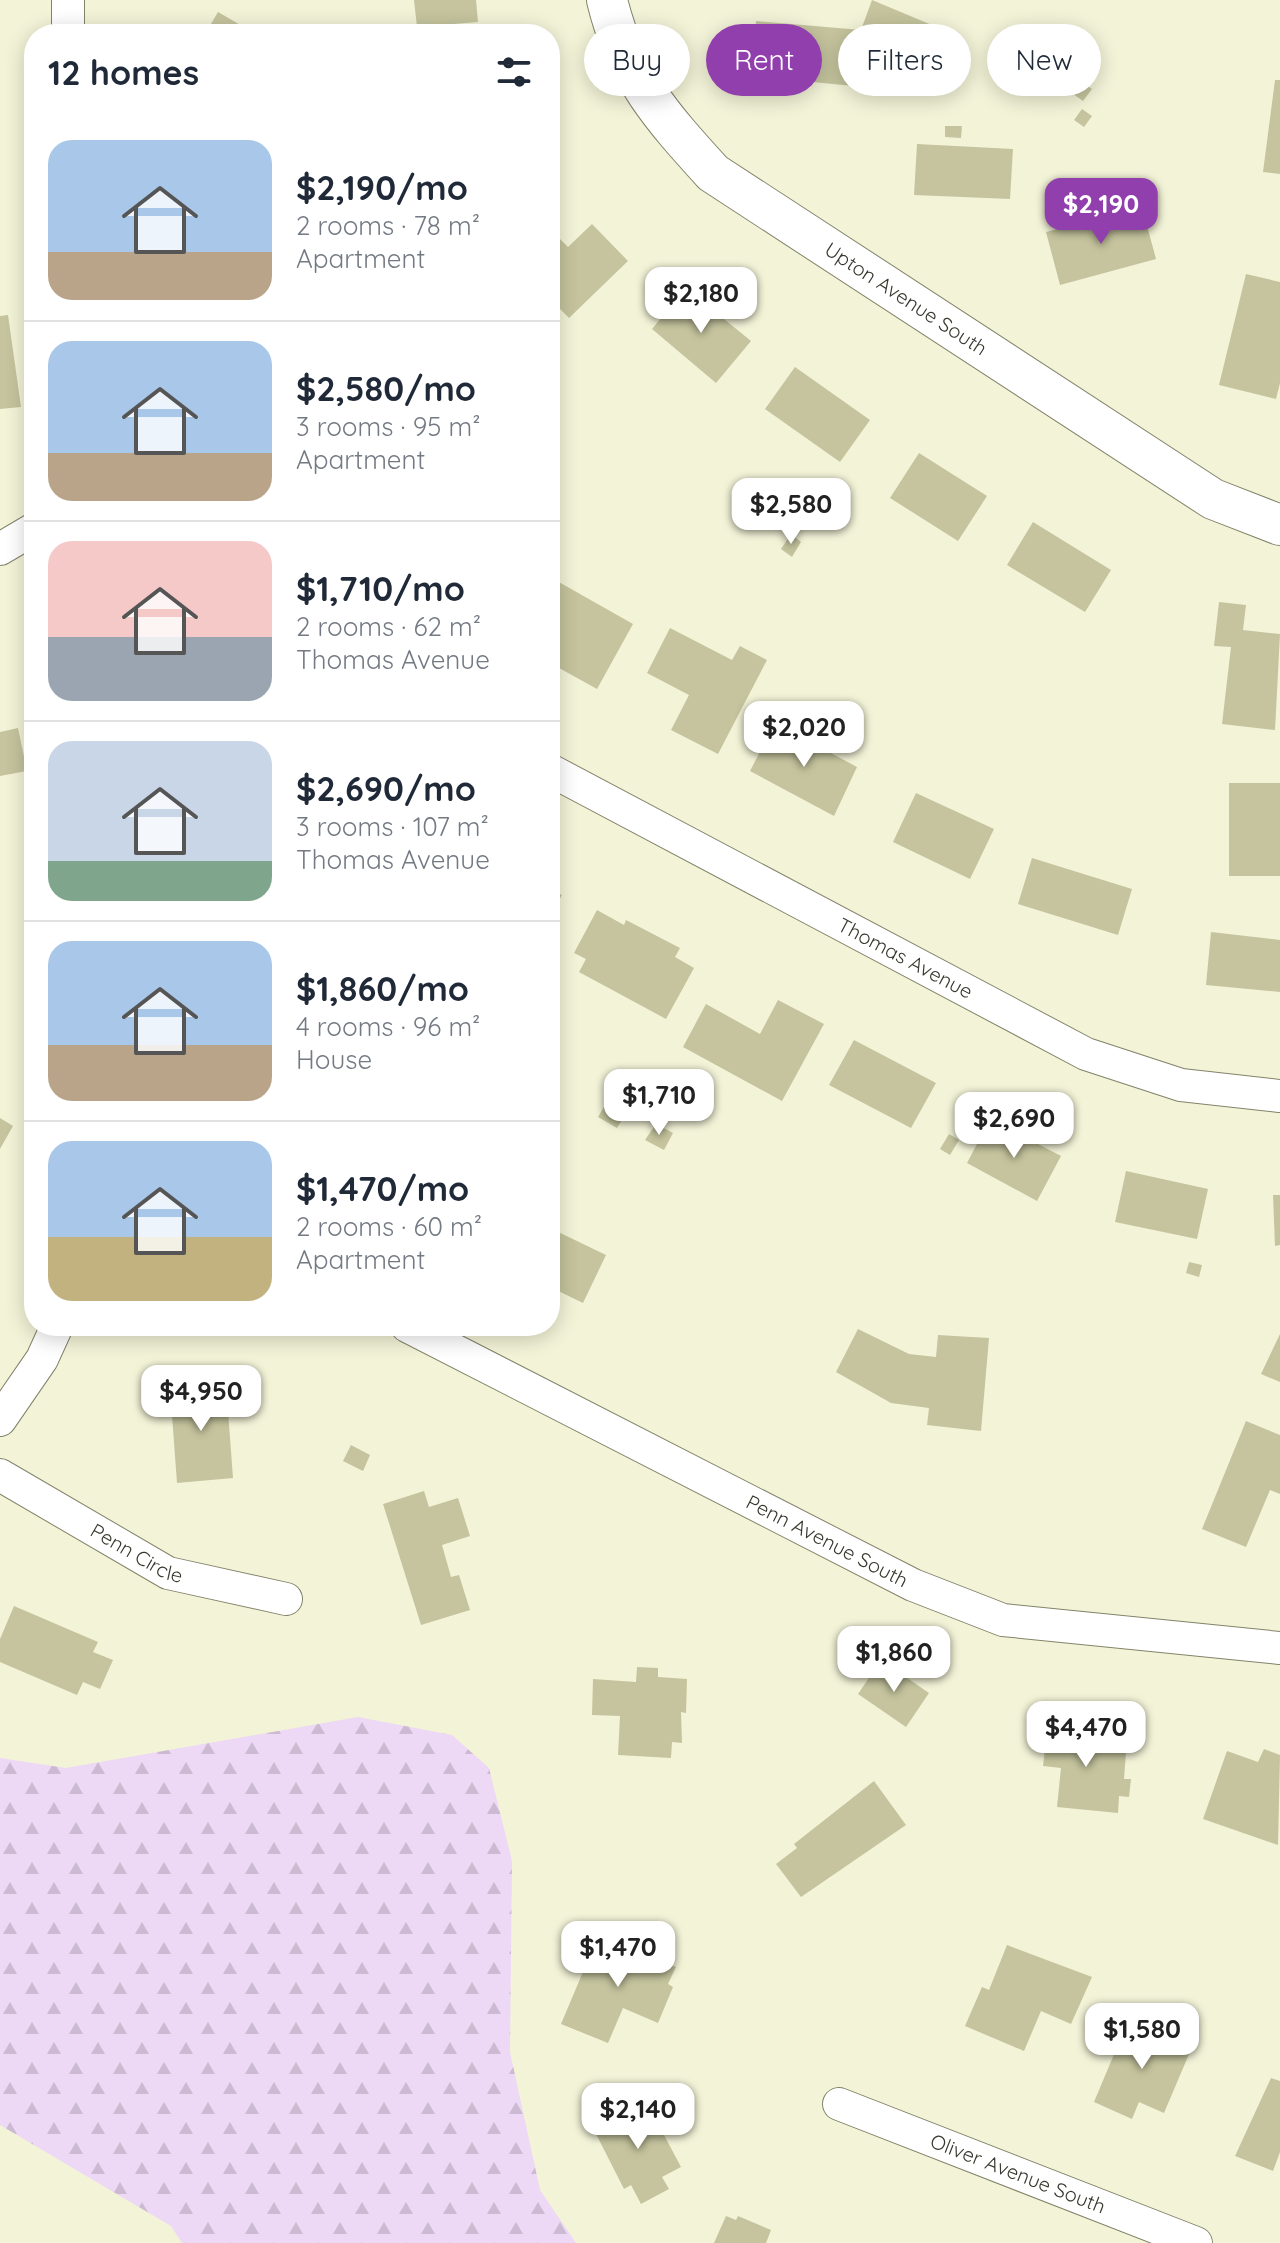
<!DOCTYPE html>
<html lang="en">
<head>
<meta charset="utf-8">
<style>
	body { margin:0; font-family:Quicksand,sans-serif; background:#f2f2f3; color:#1f2937; height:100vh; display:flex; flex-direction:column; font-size:30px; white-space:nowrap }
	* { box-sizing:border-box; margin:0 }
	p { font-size:26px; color:#747a83 }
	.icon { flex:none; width:44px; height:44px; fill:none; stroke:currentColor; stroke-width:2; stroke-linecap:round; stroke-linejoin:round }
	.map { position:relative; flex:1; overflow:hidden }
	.panel { position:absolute; left:24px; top:24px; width:536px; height:1312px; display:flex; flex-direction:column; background:#fff; border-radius:32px; box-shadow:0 4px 20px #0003 }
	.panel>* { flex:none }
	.top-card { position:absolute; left:584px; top:24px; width:576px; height:72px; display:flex; gap:16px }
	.price { position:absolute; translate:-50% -68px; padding:0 18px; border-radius:16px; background:#fff; color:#222; font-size:26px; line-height:52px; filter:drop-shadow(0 2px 4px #0008) }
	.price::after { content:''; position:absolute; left:50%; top:48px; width:24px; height:18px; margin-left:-12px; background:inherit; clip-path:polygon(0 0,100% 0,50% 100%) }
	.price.on { background:#923fae; color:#fff }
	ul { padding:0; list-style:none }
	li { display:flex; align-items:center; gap:24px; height:200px; padding:0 24px }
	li+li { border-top:2px solid #e0e1e3 }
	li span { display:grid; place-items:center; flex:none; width:224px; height:160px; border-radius:24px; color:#555 }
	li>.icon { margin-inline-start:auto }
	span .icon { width:96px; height:96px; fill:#fffc; stroke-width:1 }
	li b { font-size:34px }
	h2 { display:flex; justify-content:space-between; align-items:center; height:96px; padding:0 24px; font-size:34px }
	.pill { padding:0 28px; border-radius:36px; background:#fff; box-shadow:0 4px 20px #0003; font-size:28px; line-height:72px }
	.pill.on { background:#923fae; color:#fff }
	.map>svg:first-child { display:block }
	.forest { fill:url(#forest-firs) }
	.building { fill:#c5c49e }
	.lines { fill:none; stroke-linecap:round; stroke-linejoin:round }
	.minor-casing { stroke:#83836a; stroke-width:34 }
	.tertiary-casing { stroke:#83836a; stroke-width:42 }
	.minor { stroke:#fff; stroke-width:32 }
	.tertiary { stroke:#fff; stroke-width:40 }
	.labels { text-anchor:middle; stroke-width:6; stroke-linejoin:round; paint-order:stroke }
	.street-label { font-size:20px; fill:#38382e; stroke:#f3f3d8 }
</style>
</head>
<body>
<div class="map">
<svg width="1280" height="2243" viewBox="0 0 1280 2243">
	<defs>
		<pattern id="forest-firs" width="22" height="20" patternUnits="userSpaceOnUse" patternTransform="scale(2)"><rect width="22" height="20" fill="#edd8f5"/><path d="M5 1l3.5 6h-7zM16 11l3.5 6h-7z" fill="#ccbad2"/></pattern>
	</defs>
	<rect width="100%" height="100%" fill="#f3f3d8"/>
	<!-- forest -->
	<path class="forest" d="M 358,1717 L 452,1735 L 489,1768 L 512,1861 L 510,2052 L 540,2190 L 576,2243 L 182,2243 L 171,2226 L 0,2125 L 0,1758 L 66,1768 Z"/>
	<!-- building -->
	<path class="building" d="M 414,0 L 476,0 L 478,22 L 417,27 Z
		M 872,0 L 939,28 L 925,66 L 919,63 L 853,86 L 751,76 L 756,21 L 861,30 Z
		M 218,12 L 256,34 L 205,34 Z
		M 1078,79 L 1092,89 L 1083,101 L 1069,91 Z
		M 1275,80 L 1280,80 L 1280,174 L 1263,172 Z
		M 1082,109 L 1092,116 L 1084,127 L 1074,120 Z
		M 945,126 L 962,126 L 961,138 L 945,137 Z
		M 917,144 L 1013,149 L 1010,199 L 914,195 Z
		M 1142,207 L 1156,259 L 1060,285 L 1046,232 Z
		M 592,224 L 628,261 L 569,318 L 550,299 L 550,229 L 568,247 Z
		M 1246,274 L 1280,282 L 1280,383 L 1276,399 L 1219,385 Z
		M 686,288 L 751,341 L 716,383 L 652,329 Z
		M 8,315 L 21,407 L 0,409 L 0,316 Z
		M 795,367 L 870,420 L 840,462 L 765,409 Z
		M 919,453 L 987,496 L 958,541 L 890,498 Z
		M 1033,522 L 1111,570 L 1085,612 L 1007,565 Z
		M 791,534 L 801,542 L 792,557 L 781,549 Z
		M 550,577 L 633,624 L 597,689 L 550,663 L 550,650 L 557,637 L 550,633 Z
		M 1219,602 L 1246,605 L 1243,630 L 1280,634 L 1275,730 L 1222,724 L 1231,647 L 1214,646 Z
		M 670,628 L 732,660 L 740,646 L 767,660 L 718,754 L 671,730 L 689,695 L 647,673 Z
		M 775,723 L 857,767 L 834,816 L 750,771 Z
		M 18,728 L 27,771 L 0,776 L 0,732 Z
		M 1229,783 L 1280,783 L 1280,876 L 1229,876 Z
		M 916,793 L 994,829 L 970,879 L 893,842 Z
		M 1032,858 L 1132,889 L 1118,935 L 1018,904 Z
		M 550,889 L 562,895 L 550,917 Z
		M 597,910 L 624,925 L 626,920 L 680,948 L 675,957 L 694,968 L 666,1019 L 579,972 L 586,959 L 574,953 Z
		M 1211,932 L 1280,940 L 1280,992 L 1206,985 Z
		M 778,1000 L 824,1024 L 782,1101 L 683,1047 L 706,1004 L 760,1034 Z
		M 854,1040 L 936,1083 L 911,1128 L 829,1085 Z
		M 608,1100 L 627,1112 L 617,1128 L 598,1117 Z
		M 0,1118 L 13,1126 L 0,1149 Z
		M 990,1119 L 1061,1156 L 1037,1201 L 967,1163 Z
		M 656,1124 L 673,1133 L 664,1150 L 645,1140 Z
		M 949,1134 L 959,1140 L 950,1155 L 940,1149 Z
		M 1126,1171 L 1208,1189 L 1197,1239 L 1115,1222 Z
		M 1273,1195 L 1280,1195 L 1280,1245 L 1275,1246 Z
		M 552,1229 L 606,1255 L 583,1303 L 550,1287 Z
		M 1189,1262 L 1202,1265 L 1199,1277 L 1186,1273 Z
		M 858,1329 L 909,1354 L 936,1357 L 938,1335 L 989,1338 L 981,1431 L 927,1425 L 929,1408 L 891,1403 L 836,1372 Z
		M 1280,1334 L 1280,1382 L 1261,1374 Z
		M 226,1384 L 233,1478 L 177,1483 L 170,1388 Z
		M 1246,1421 L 1280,1435 L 1280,1494 L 1270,1490 L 1246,1547 L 1202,1529 Z
		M 351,1445 L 370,1455 L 363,1471 L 343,1461 Z
		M 424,1491 L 429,1507 L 458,1498 L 470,1536 L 442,1545 L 451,1577 L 459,1575 L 470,1610 L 421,1625 L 383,1504 Z
		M 14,1606 L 98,1642 L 93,1652 L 113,1660 L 100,1689 L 83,1682 L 77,1695 L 0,1662 L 0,1639 Z
		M 881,1660 L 929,1693 L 906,1727 L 858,1694 Z
		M 637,1667 L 658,1668 L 658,1677 L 687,1679 L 686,1713 L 681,1712 L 682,1743 L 672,1742 L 671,1758 L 618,1755 L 620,1716 L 592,1715 L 593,1679 L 636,1682 Z
		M 1048,1725 L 1107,1732 L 1105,1750 L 1126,1752 L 1124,1779 L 1131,1779 L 1129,1797 L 1119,1796 L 1118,1813 L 1057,1807 L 1061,1768 L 1043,1766 Z
		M 1264,1749 L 1280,1755 L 1278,1845 L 1203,1819 L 1227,1751 L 1258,1762 Z
		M 874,1781 L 906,1825 L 801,1897 L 776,1864 L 797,1848 L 794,1844 Z
		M 599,1934 L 676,1967 L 668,1984 L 673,1987 L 658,2023 L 623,2008 L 608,2043 L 561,2024 Z
		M 1007,1945 L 1092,1977 L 1071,2024 L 1041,2011 L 1024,2051 L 965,2026 L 982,1987 L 989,1990 Z
		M 1128,2021 L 1192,2047 L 1164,2113 L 1139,2102 L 1132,2119 L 1094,2102 Z
		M 1271,2078 L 1280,2081 L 1280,2152 L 1273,2171 L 1235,2156 Z
		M 646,2101 L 681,2167 L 662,2177 L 669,2189 L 641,2204 L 631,2185 L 624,2189 L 593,2128 Z
		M 726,2216 L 736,2220 L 738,2216 L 771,2230 L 766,2243 L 714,2243 Z"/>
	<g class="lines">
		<!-- minor casing -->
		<g class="minor-casing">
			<g id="minor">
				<path d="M 68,0 L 68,34"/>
				<path d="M 0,549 L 34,529"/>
				<path id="s1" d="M 550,770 L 1086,1054 L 1181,1085 L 1280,1096"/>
				<path id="s2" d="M 407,1326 L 913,1585 L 1003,1620 L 1280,1648"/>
				<path d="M 0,1420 L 42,1359 L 57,1326"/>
				<path id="s3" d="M 0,1475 L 168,1573 L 286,1599"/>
				<path id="s4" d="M 839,2104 L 1196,2243"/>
			</g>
		</g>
		<!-- tertiary casing -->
		<g class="tertiary-casing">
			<g id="tertiary">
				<path id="s5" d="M 607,0 C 625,76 662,117 713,173 L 1213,499 L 1280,525"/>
			</g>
		</g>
		<!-- minor -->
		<use href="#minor" class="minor"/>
		<!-- tertiary -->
		<use href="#tertiary" class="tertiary"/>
	</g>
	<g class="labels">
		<!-- street labels -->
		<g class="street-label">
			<text dy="7" stroke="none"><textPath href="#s5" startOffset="436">Upton Avenue South</textPath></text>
			<text dy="7" stroke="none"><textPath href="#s1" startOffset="402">Thomas Avenue</textPath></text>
			<text dy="7" stroke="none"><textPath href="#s2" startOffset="472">Penn Avenue South</textPath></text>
			<text dy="7" stroke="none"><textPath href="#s3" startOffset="158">Penn Circle</textPath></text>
			<text dy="7" stroke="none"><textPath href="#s4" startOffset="192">Oliver Avenue South</textPath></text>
		</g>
	</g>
</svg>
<b class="price on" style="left:1101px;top:246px">$2,190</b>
<b class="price" style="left:701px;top:335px">$2,180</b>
<b class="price" style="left:791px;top:546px">$2,580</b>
<b class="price" style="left:804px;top:769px">$2,020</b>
<b class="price" style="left:659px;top:1137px">$1,710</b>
<b class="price" style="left:1014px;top:1160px">$2,690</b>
<b class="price" style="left:201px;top:1433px">$4,950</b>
<b class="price" style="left:894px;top:1694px">$1,860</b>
<b class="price" style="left:1086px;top:1769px">$4,470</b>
<b class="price" style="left:618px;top:1989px">$1,470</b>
<b class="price" style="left:1142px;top:2071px">$1,580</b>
<b class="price" style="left:638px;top:2151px">$2,140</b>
<div class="top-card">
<a class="pill">Buy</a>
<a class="pill on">Rent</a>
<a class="pill">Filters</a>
<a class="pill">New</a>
</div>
<section class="panel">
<h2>12 homes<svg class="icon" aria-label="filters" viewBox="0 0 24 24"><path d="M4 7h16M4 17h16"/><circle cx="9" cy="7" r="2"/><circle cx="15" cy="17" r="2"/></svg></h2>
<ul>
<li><span style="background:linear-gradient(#a9c7e8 70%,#b9a48a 0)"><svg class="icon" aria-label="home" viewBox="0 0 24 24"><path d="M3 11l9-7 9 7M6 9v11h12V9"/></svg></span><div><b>$2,190/mo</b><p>2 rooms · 78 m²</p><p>Apartment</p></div></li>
<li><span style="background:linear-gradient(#a9c7e8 70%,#b9a48a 0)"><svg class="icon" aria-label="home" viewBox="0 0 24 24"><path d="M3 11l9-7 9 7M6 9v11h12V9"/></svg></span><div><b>$2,580/mo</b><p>3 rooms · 95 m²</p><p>Apartment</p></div></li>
<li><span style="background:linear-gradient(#f6c9c9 60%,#9aa5b1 0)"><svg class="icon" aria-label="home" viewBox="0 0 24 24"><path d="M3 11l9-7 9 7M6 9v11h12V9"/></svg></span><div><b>$1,710/mo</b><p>2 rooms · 62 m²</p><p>Thomas Avenue</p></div></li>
<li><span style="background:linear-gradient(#c9d6e8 75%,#7fa58c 0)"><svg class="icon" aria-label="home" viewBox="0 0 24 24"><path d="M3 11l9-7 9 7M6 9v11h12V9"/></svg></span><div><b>$2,690/mo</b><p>3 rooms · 107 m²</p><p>Thomas Avenue</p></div></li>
<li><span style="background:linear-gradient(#a9c7e8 65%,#b9a48a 0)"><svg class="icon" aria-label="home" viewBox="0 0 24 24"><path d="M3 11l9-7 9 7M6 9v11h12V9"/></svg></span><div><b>$1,860/mo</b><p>4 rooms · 96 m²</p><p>House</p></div></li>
<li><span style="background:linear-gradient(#a9c7e8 60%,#c2b280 0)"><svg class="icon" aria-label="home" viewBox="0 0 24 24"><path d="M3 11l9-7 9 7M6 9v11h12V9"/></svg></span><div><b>$1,470/mo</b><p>2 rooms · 60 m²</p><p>Apartment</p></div></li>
</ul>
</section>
</div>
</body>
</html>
